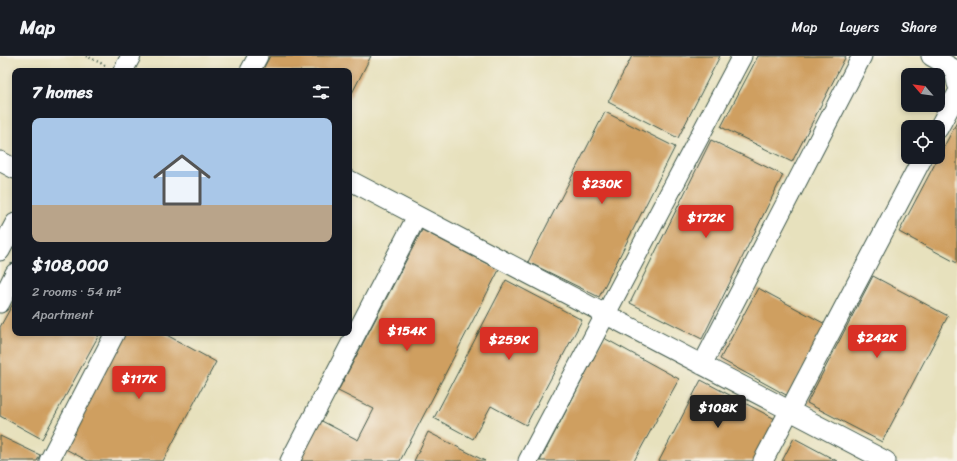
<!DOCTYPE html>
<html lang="en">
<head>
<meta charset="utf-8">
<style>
	body { margin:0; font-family:Sriracha,sans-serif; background:#20242c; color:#f1f3f6; height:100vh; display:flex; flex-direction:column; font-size:15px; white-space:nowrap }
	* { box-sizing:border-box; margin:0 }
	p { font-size:13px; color:#9ea1a6 }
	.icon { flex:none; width:22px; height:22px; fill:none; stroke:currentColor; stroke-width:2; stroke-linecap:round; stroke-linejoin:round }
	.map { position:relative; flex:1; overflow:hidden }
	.sheet { position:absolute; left:12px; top:12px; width:340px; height:268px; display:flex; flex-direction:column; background:#171b24; border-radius:8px; box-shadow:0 2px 6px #0003 }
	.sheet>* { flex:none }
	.needle { width:26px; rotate:298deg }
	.tools { position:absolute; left:901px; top:12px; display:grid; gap:8px }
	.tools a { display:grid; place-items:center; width:44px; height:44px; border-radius:8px; background:#171b24; box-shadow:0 2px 6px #0003; font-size:20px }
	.price { position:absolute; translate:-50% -34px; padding:0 9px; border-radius:4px; background:#d93025; color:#fff; font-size:13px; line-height:26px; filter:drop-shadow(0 1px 2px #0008) }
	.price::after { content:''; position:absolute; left:50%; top:24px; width:12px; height:9px; margin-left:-6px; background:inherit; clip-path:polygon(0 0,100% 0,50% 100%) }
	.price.current { background:#222; color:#fff }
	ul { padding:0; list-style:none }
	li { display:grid; align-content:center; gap:8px; height:212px; padding:0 20px }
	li+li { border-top:1px solid #363941 }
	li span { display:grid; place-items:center; height:124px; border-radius:8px; color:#555 }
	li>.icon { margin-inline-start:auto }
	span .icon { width:72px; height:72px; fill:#fffc; stroke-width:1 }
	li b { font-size:17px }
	h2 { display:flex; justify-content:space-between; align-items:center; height:48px; padding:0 20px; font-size:17px }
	header { display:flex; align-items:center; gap:24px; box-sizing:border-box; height:56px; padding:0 20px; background:#171b24; border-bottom:1px solid #363941 }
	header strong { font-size:19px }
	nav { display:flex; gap:22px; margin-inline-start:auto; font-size:14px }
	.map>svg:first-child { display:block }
	.building { fill:#cf9f61 }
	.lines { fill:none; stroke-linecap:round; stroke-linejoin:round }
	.minor-casing { stroke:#3d5649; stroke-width:21 }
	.path { stroke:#3d5649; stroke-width:2.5; stroke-dasharray:1 3; stroke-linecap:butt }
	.minor { stroke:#fff; stroke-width:19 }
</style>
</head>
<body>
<header>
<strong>Map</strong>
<nav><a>Map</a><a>Layers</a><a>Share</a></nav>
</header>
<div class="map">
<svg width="957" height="405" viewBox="0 0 957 405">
	<rect width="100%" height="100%" fill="#f7f3e8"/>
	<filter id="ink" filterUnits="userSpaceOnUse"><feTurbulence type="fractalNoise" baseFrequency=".025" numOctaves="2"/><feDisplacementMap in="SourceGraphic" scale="8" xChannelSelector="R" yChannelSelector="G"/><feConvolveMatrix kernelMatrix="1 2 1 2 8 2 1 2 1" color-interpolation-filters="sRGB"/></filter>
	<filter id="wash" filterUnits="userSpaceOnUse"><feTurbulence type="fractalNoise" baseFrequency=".012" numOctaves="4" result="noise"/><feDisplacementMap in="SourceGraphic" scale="16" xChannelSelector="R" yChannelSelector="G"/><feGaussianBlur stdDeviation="0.9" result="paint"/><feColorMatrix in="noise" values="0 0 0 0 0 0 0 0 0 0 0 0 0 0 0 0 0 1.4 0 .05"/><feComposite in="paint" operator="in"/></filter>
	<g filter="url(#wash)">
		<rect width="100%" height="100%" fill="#e7e1bd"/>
		<g id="blocks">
			<!-- building -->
			<path class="building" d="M 270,0 L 371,0 L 349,43 L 349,15 L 262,15 Z
				M 632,0 L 720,0 L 678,82 L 608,46 Z
				M 758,0 L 846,0 L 792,106 L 721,71 Z
				M 605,56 L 675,91 L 599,241 L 528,206 Z
				M 957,66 L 957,207 L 899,176 Z
				M 711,84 L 783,119 L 702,283 L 630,247 Z
				M 422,174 L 499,214 L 400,405 L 296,405 L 318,363 L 358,384 L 374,353 L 338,335 Z
				M 873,220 L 948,260 L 882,386 L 807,347 Z
				M 506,224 L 582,264 L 526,369 L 491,350 L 473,383 L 434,362 Z
				M 758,232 L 827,269 L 788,340 L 720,303 Z
				M 15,244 L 15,277 L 100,277 L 42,383 L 0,360 L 0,271 Z
				M 121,277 L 163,277 L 216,306 L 163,405 L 88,405 L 60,390 Z
				M 604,282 L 679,323 L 634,405 L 540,405 Z
				M 701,324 L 777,364 L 755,405 L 659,405 Z
				M 428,376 L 485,405 L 414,405 Z
				M 0,380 L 40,399 L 37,405 L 0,405 Z
				M 794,382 L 837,405 L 782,405 Z"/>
		</g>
	</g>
	<g filter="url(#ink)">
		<use href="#blocks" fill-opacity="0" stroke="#3d5649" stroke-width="1"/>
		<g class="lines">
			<!-- minor casing -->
			<g class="minor-casing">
				<path id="minor" d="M 931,0 L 954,13 L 957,28
					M 123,15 L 131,0
					M 250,15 L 258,0
					M 938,73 L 957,38
					M 0,105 L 15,113
					M 349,124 L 886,405
					M 0,195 L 15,167
					M 0,247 L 15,217
					M 702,309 L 862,0
					M 49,405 L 115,277
					M 290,405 L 417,160
					M 528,405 L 742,0
					M 763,405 L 923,101"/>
			</g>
			<!-- path -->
			<path class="path" d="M 86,0 L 107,10"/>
			<!-- minor -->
			<use href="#minor" class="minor"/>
		</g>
	</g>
</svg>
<div class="tools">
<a><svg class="needle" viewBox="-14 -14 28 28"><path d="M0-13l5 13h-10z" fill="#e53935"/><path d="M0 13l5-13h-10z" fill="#9ea1a6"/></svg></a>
<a><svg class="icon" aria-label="locate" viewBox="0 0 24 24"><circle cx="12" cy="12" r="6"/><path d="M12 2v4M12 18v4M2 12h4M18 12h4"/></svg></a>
</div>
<b class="price" style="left:602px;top:149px">$230K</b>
<b class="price" style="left:706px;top:183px">$172K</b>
<b class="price" style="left:407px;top:296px">$154K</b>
<b class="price" style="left:877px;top:303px">$242K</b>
<b class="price" style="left:509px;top:305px">$259K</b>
<b class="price" style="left:139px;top:344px">$117K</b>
<b class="price current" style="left:718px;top:373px">$108K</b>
<section class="sheet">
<h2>7 homes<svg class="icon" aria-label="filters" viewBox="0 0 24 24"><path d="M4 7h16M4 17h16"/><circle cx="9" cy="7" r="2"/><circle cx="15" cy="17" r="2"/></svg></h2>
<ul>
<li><span style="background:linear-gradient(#a9c7e8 70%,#b9a48a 0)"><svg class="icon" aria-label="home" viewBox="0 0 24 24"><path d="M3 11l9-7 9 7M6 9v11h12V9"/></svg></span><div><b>$108,000</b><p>2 rooms · 54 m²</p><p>Apartment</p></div></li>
</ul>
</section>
</div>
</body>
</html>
